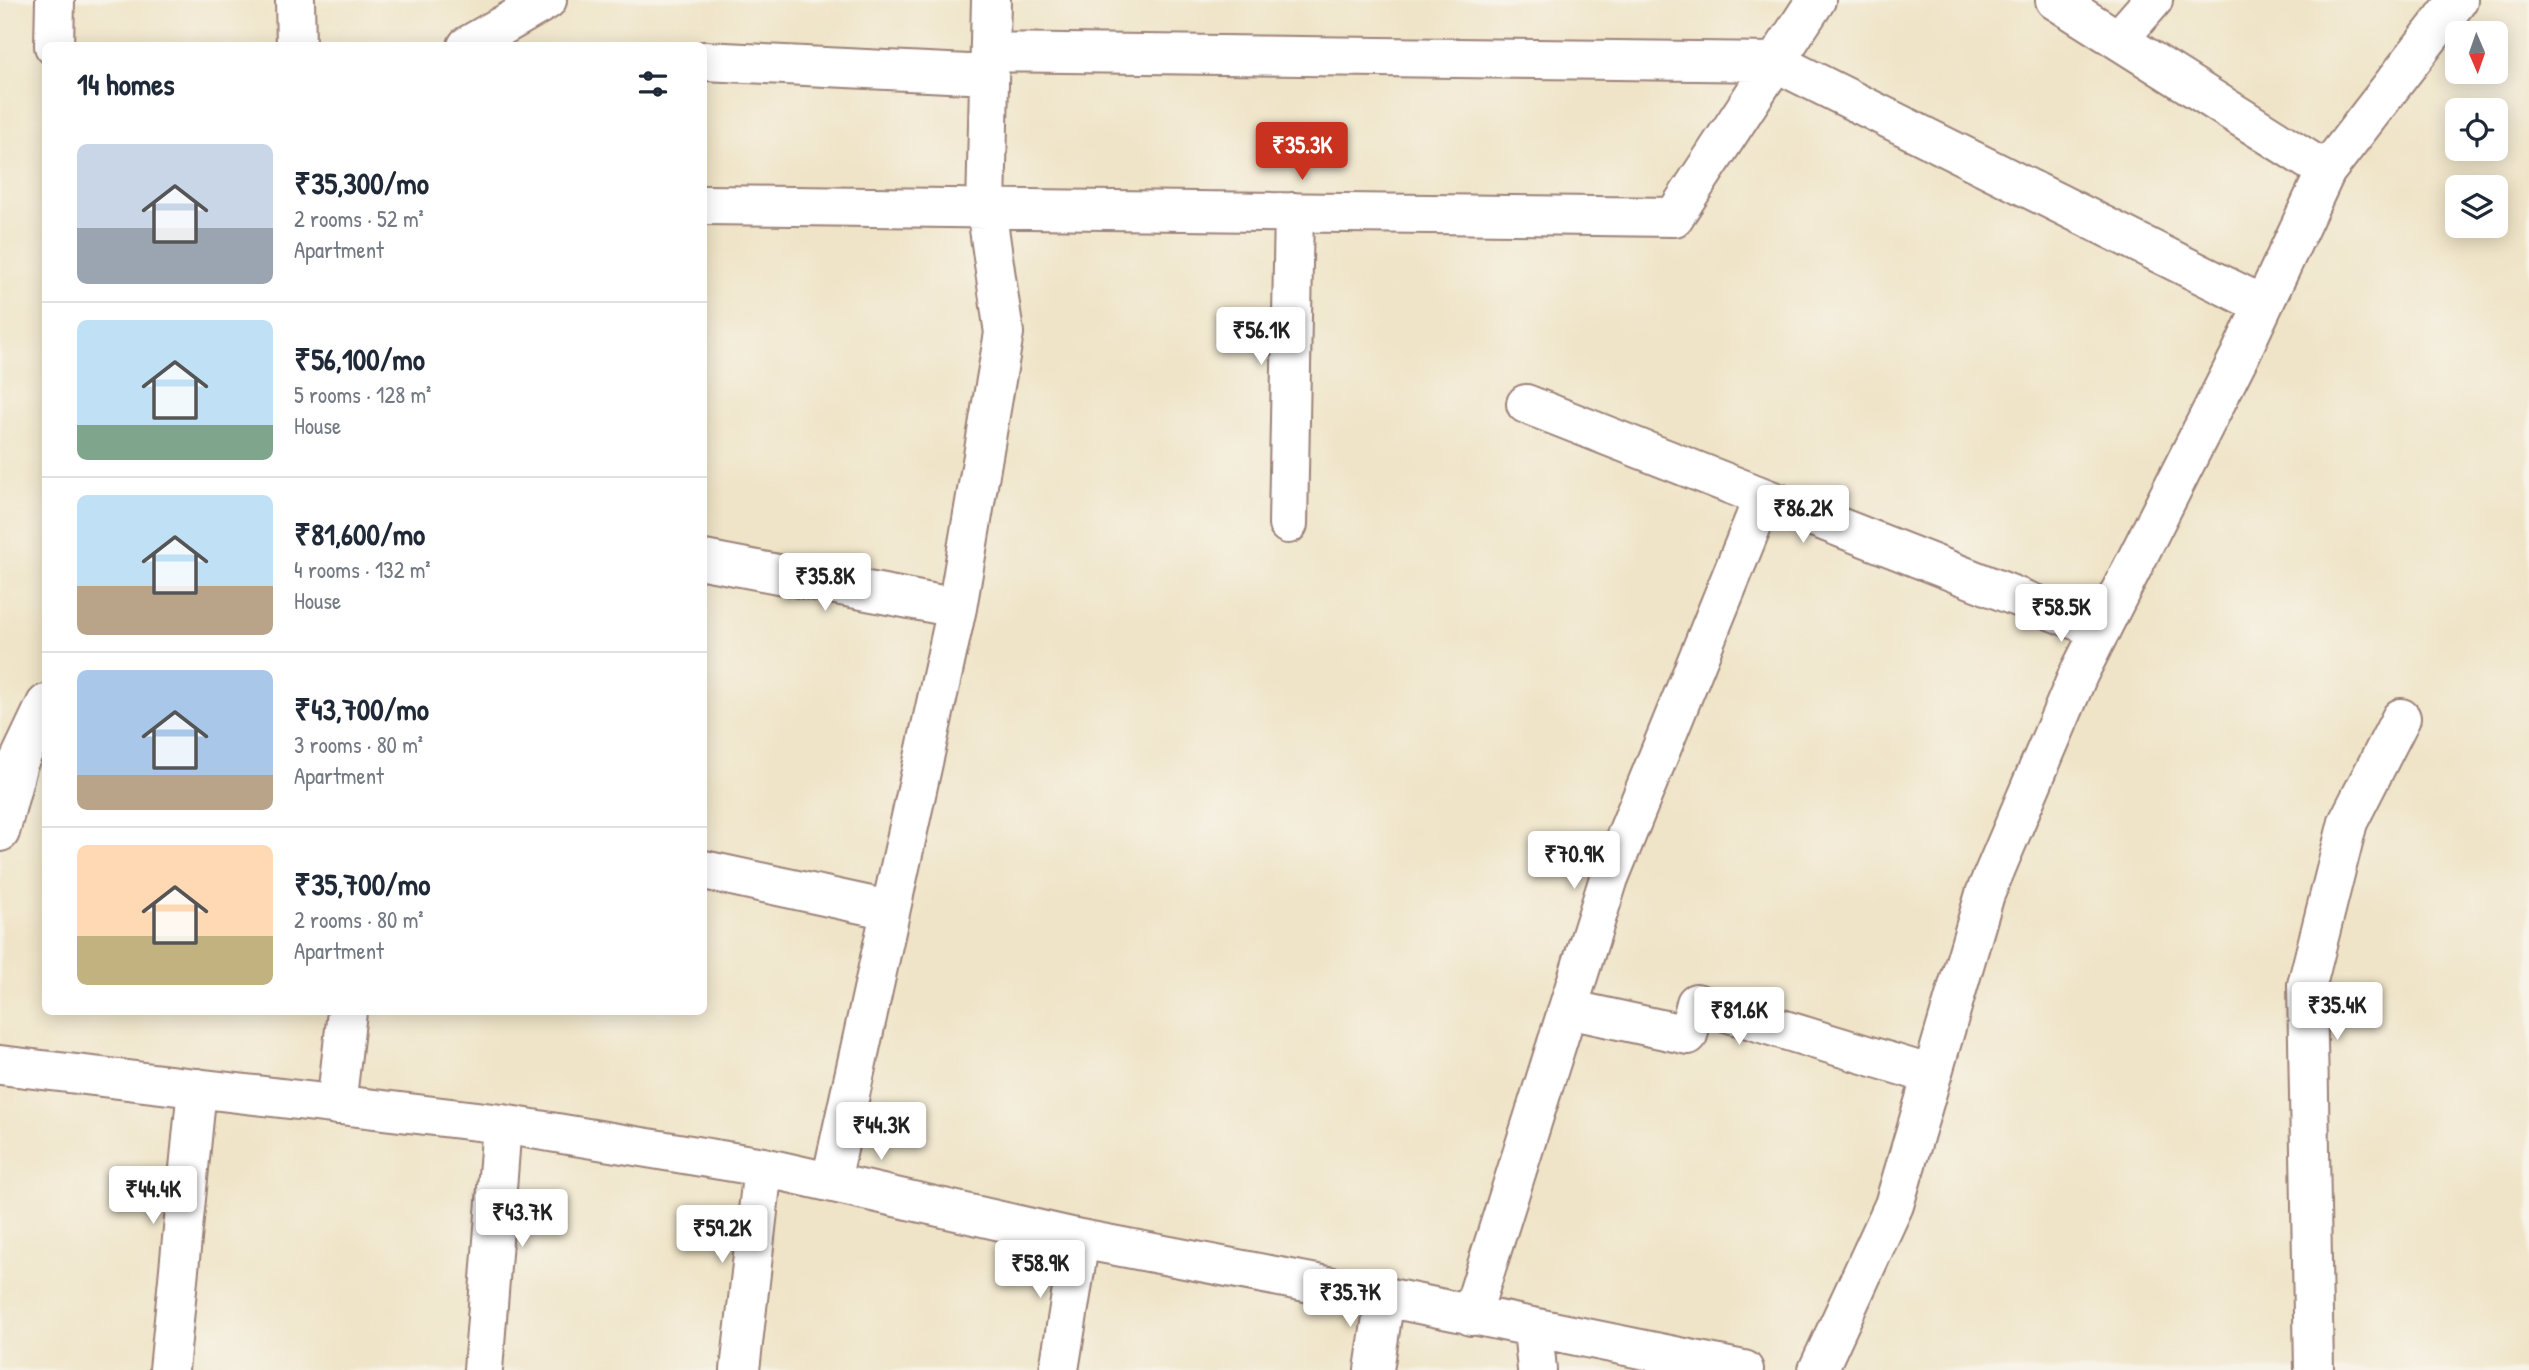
<!DOCTYPE html>
<html lang="en">
<head>
<meta charset="utf-8">
<style>
	body { margin:0; font-family:"Patrick Hand",sans-serif; background:#f2f2f3; color:#1f2937; height:100vh; display:flex; flex-direction:column; font-size:26px; white-space:nowrap }
	* { box-sizing:border-box; margin:0 }
	p { font-size:23px; color:#747a83 }
	.icon { flex:none; width:38px; height:38px; fill:none; stroke:currentColor; stroke-width:2; stroke-linecap:round; stroke-linejoin:round }
	.map { position:relative; flex:1; overflow:hidden }
	.panel { position:absolute; left:42px; top:42px; width:665px; height:973px; display:flex; flex-direction:column; background:#fff; border-radius:10px; box-shadow:0 4px 18px #0003 }
	.panel>* { flex:none }
	.needle { width:46px; rotate:178deg }
	.tools { position:absolute; left:2445px; top:21px; display:grid; gap:14px }
	.tools a { display:grid; place-items:center; width:63px; height:63px; border-radius:10px; background:#fff; box-shadow:0 4px 18px #0003; font-size:35px }
	.price { position:absolute; translate:-50% -60px; padding:0 16px; border-radius:7px; background:#fff; color:#222; font-size:23px; line-height:46px; filter:drop-shadow(0 2px 4px #0008) }
	.price::after { content:''; position:absolute; left:50%; top:42px; width:21px; height:16px; margin-left:-10px; background:inherit; clip-path:polygon(0 0,100% 0,50% 100%) }
	.price.current { background:#c8321e; color:#fff }
	ul { padding:0; list-style:none }
	li { display:flex; align-items:center; gap:21px; height:175px; padding:0 35px }
	li+li { border-top:2px solid #e0e1e3 }
	li span { display:grid; place-items:center; flex:none; width:196px; height:140px; border-radius:10px; color:#555 }
	li>.icon { margin-inline-start:auto }
	span .icon { width:84px; height:84px; fill:#fffc; stroke-width:1 }
	li b { font-size:30px }
	h2 { display:flex; justify-content:space-between; align-items:center; height:84px; padding:0 35px; font-size:30px }
	.map>svg:first-child { display:block }
	.lines { fill:none; stroke-linecap:round; stroke-linejoin:round }
	.minor-casing { stroke:#9c8279; stroke-width:42 }
	.minor { stroke:#fff; stroke-width:38 }
</style>
</head>
<body>
<div class="map">
<svg width="2529" height="1370" viewBox="0 0 2529 1370">
	<rect width="100%" height="100%" fill="#f7f3e8"/>
	<filter id="ink" filterUnits="userSpaceOnUse"><feTurbulence type="fractalNoise" baseFrequency=".0143" numOctaves="2"/><feDisplacementMap in="SourceGraphic" scale="14" xChannelSelector="R" yChannelSelector="G"/><feConvolveMatrix kernelMatrix="1 2 1 2 8 2 1 2 1" color-interpolation-filters="sRGB"/></filter>
	<filter id="wash" filterUnits="userSpaceOnUse"><feTurbulence type="fractalNoise" baseFrequency=".00686" numOctaves="4" result="noise"/><feDisplacementMap in="SourceGraphic" scale="28" xChannelSelector="R" yChannelSelector="G"/><feGaussianBlur stdDeviation="1.57" result="paint"/><feColorMatrix in="noise" values="0 0 0 0 0 0 0 0 0 0 0 0 0 0 0 0 0 1.4 0 .05"/><feComposite in="paint" operator="in"/></filter>
	<g filter="url(#wash)">
		<rect width="100%" height="100%" fill="#efe4c7"/>
	</g>
	<g filter="url(#ink)">
		<g class="lines">
			<!-- minor casing -->
			<g class="minor-casing">
				<path id="minor" d="M 295,0 L 296,46
					M 2055,0 L 2326,171
					M 2119,39 L 2153,0
					M 54,46 L 55,0
					M 467,46 L 547,0
					M 990,52 L 1775,62 L 2263,305
					M 704,61 L 989,75
					M 704,205 L 1674,217 L 1816,0
					M 1526,404 L 2101,630
					M 1288,524 L 1294,212
					M 704,560 L 957,608
					M 0,832 L 18,763 L 46,704
					M 704,870 L 889,910
					M 1568,1009 L 1688,1035 L 1696,1003 L 1932,1075
					M 0,1065 L 502,1124 L 763,1167 L 1080,1239 L 1385,1297 L 1744,1370
					M 336,1105 L 347,1012
					M 831,1181 L 957,608 L 1004,333 L 986,208 L 991,0
					M 1471,1316 L 1609,878 L 1763,498
					M 1533,1329 L 1537,1370
					M 169,1370 L 197,1088
					M 483,1370 L 502,1124
					M 740,1370 L 763,1167
					M 1059,1370 L 1080,1239
					M 1374,1370 L 1385,1297
					M 1818,1370 L 1894,1205 L 1985,894 L 2078,675 L 2240,355 L 2326,171 L 2458,0
					M 2314,1370 L 2307,985 L 2348,822 L 2401,718"/>
			</g>
			<!-- minor -->
			<use href="#minor" class="minor"/>
		</g>
	</g>
</svg>
<div class="tools">
<a><svg class="needle" viewBox="-14 -14 28 28"><path d="M0-13l5 13h-10z" fill="#e53935"/><path d="M0 13l5-13h-10z" fill="#747a83"/></svg></a>
<a><svg class="icon" aria-label="locate" viewBox="0 0 24 24"><circle cx="12" cy="12" r="6"/><path d="M12 2v4M12 18v4M2 12h4M18 12h4"/></svg></a>
<a><svg class="icon" aria-label="layers" viewBox="0 0 24 24"><path d="M12 4l9 5-9 5-9-5zM3 14l9 5 9-5"/></svg></a>
</div>
<b class="price current" style="left:1302px;top:182px">₹35.3K</b>
<b class="price" style="left:1261px;top:367px">₹56.1K</b>
<b class="price" style="left:1803px;top:545px">₹86.2K</b>
<b class="price" style="left:825px;top:613px">₹35.8K</b>
<b class="price" style="left:2061px;top:644px">₹58.5K</b>
<b class="price" style="left:1574px;top:891px">₹70.9K</b>
<b class="price" style="left:2337px;top:1042px">₹35.4K</b>
<b class="price" style="left:1739px;top:1047px">₹81.6K</b>
<b class="price" style="left:881px;top:1162px">₹44.3K</b>
<b class="price" style="left:153px;top:1226px">₹44.4K</b>
<b class="price" style="left:522px;top:1249px">₹43.7K</b>
<b class="price" style="left:722px;top:1265px">₹59.2K</b>
<b class="price" style="left:1040px;top:1300px">₹58.9K</b>
<b class="price" style="left:1350px;top:1329px">₹35.7K</b>
<section class="panel">
<h2>14 homes<svg class="icon" aria-label="filters" viewBox="0 0 24 24"><path d="M4 7h16M4 17h16"/><circle cx="9" cy="7" r="2"/><circle cx="15" cy="17" r="2"/></svg></h2>
<ul>
<li><span style="background:linear-gradient(#c9d6e8 60%,#9aa5b1 0)"><svg class="icon" aria-label="home" viewBox="0 0 24 24"><path d="M3 11l9-7 9 7M6 9v11h12V9"/></svg></span><div><b>₹35,300/mo</b><p>2 rooms · 52 m²</p><p>Apartment</p></div></li>
<li><span style="background:linear-gradient(#bfe0f5 75%,#7fa58c 0)"><svg class="icon" aria-label="home" viewBox="0 0 24 24"><path d="M3 11l9-7 9 7M6 9v11h12V9"/></svg></span><div><b>₹56,100/mo</b><p>5 rooms · 128 m²</p><p>House</p></div></li>
<li><span style="background:linear-gradient(#bfe0f5 65%,#b9a48a 0)"><svg class="icon" aria-label="home" viewBox="0 0 24 24"><path d="M3 11l9-7 9 7M6 9v11h12V9"/></svg></span><div><b>₹81,600/mo</b><p>4 rooms · 132 m²</p><p>House</p></div></li>
<li><span style="background:linear-gradient(#a9c7e8 75%,#b9a48a 0)"><svg class="icon" aria-label="home" viewBox="0 0 24 24"><path d="M3 11l9-7 9 7M6 9v11h12V9"/></svg></span><div><b>₹43,700/mo</b><p>3 rooms · 80 m²</p><p>Apartment</p></div></li>
<li><span style="background:linear-gradient(#ffd9b3 65%,#c2b280 0)"><svg class="icon" aria-label="home" viewBox="0 0 24 24"><path d="M3 11l9-7 9 7M6 9v11h12V9"/></svg></span><div><b>₹35,700/mo</b><p>2 rooms · 80 m²</p><p>Apartment</p></div></li>
</ul>
</section>
</div>
</body>
</html>
